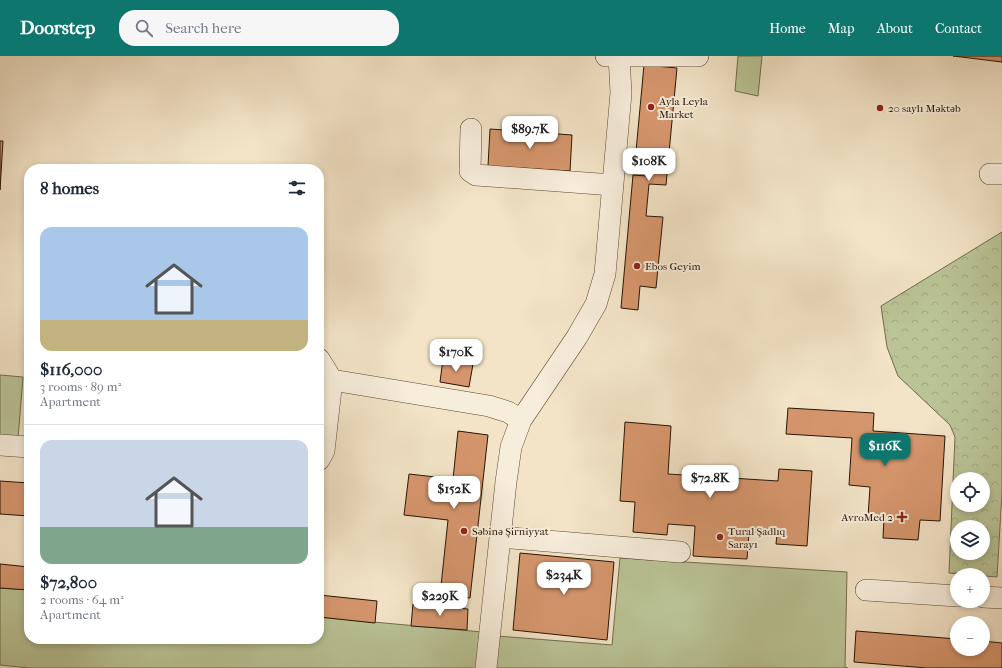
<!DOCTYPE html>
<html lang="en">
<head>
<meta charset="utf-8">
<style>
	body { margin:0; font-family:"IM FELL French Canon",serif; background:#f6f6f7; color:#1f2937; height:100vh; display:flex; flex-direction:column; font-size:15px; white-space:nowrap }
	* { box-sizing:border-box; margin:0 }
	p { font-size:13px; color:#747a83 }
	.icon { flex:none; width:22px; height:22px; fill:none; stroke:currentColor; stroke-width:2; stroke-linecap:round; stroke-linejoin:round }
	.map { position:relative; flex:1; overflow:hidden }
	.side { position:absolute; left:24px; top:108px; width:300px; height:480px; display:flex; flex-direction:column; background:#fff; border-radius:16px; box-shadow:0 2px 6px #0003 }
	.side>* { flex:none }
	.controls { position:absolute; left:950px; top:416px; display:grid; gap:8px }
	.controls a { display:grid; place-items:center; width:40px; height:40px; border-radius:50%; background:#fff; box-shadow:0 2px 6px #0003; font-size:20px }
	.price { position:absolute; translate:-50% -34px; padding:0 9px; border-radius:8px; background:#fff; color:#222; font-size:13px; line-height:26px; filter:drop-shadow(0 1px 2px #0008) }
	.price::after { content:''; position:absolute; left:50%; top:24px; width:12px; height:9px; margin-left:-6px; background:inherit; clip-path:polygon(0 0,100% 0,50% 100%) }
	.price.current { background:#0f766e; color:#fff }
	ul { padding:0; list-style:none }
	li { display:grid; align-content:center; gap:8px; height:212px; padding:0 16px }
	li+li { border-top:1px solid #e0e1e3 }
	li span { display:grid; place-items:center; height:124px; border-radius:12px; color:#555 }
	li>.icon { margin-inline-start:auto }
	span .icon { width:72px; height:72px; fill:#fffc; stroke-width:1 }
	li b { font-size:17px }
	h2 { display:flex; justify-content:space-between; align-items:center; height:48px; padding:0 16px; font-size:17px }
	header { display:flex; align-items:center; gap:24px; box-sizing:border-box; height:56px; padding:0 20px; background:#0f766e; color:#fff }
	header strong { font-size:19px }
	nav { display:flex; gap:22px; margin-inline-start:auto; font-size:14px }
	.search { width:280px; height:36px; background:#f6f6f7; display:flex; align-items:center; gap:10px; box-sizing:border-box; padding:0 14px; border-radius:16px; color:#747a83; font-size:15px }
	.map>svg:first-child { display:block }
	.green { fill:#bac496; stroke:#726c4d }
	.forest { fill:url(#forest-crowns); stroke:#726c4d; fill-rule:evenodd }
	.building { fill:#d6966d; stroke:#291404 }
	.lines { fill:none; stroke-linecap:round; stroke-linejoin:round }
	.minor-casing { stroke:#5c4835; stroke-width:22 }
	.minor { stroke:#f7eddb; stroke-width:21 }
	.poi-dot { fill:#8f2418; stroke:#f7eddb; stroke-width:1.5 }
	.labels { text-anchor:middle; stroke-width:4; stroke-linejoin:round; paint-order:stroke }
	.poi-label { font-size:11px; fill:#291404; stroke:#f7eddb; text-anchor:start }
</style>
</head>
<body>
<header>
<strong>Doorstep</strong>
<div class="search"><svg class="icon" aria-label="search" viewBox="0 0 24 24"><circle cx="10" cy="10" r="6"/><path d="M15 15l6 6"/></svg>Search here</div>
<nav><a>Home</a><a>Map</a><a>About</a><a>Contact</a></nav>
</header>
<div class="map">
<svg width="1002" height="612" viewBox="0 0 1002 612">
	<defs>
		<pattern id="forest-crowns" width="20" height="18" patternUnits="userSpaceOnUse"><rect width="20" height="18" fill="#bac496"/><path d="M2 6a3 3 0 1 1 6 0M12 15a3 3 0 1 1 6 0" fill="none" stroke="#a0a880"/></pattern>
	</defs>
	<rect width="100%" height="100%" fill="#f3e4c7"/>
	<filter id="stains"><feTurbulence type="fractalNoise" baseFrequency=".005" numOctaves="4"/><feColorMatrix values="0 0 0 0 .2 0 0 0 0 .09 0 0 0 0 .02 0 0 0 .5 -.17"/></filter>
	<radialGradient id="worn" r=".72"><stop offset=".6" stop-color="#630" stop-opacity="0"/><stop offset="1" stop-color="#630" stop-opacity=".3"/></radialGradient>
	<!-- green -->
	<path class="green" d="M 738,0 L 762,0 L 758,40 L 735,35 Z
		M 0,319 L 23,321 L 18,383 L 0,381 Z
		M 620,502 L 847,516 L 845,611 L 848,612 L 494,612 L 497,580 L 612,589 Z
		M 0,532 L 29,534 L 29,583 L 319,583 L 319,561 L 482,576 L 478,612 L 29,612 L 0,609 Z"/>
	<!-- forest -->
	<path class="forest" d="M 1002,176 L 1002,437 L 997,521 L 949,517 L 955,381 L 950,369 L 898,320 L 887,291 L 881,250 ZM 957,423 L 983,423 L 983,449 L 957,449 ZM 957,471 L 983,471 L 983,497 L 957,497 Z"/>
	<!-- building -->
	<path class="building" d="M 953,0 L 1002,0 L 1002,6 Z
		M 644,9 L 677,12 L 666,129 L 649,128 L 646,160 L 663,161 L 656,232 L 640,230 L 638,254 L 621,252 L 633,119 L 647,120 L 648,107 L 635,106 Z
		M 490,73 L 572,79 L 570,115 L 488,110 Z
		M 0,85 L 3,85 L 0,134 Z
		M 443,303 L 473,308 L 469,331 L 440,326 Z
		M 788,352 L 874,357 L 873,375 L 945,380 L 940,465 L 920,464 L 918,484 L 883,482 L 884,462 L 868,461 L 870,431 L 849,429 L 852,382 L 786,378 Z
		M 625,366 L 671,370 L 668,418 L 778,425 L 779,413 L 812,415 L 807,490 L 776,488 L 777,478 L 749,477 L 747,503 L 708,501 L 693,500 L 695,470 L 668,468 L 667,479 L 633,476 L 635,446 L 620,445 Z
		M 458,375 L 488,379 L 470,542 L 440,539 L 448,464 L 404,459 L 409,418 L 453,423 Z
		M 0,425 L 29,427 L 29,460 L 0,458 Z
		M 520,497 L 614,506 L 607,584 L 513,574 Z
		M 0,508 L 29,511 L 29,534 L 0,532 Z
		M 319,539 L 377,545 L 375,567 L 319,561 Z
		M 413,548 L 468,553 L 467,574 L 411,570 Z
		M 856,575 L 957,583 L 957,593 L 983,593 L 983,585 L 1002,587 L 1002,612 L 927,612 L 854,606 Z"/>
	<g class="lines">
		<!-- minor casing -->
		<g class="minor-casing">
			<path id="minor" d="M 606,0 L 698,0
				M 471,73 L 470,115 L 476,119 L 613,129
				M 990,118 L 1002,118
				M 319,303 L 332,324 L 324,395 L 319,404
				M 332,324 L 489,350 L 508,356 L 521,364
				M 0,389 L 29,391
				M 500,481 L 680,496
				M 866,534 L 957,540
				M 983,541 L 1002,542
				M 486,612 L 506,426 L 511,391 L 521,364 L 577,281 L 596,248 L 605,218 L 621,37 L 619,0"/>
		</g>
		<!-- minor -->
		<use href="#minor" class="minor"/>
	</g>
	<!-- markers -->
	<g class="poi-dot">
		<circle cx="651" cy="51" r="4"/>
		<circle cx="880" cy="52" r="4"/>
		<circle cx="637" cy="210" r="4"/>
		<path d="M900 455h4v4h4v4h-4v4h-4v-4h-4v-4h4z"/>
		<circle cx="464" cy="475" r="4"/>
		<circle cx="720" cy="481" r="4"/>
	</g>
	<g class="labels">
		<!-- poi labels -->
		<g class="poi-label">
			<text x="659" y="49">Ayla Leyla<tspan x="659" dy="13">Market</tspan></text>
			<text x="888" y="56">20 saylı Məktəb</text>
			<text x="645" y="214">Ebos Geyim</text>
			<text x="893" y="465" text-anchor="end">AvroMed 2</text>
			<text x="472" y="479">Səbinə Şirniyyat</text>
			<text x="728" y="479">Tural Şadlıq<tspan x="728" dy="13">Sarayı</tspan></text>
		</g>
	</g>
	<rect width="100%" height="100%" filter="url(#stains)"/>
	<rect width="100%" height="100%" fill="url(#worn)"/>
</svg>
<div class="controls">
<a><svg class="icon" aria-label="locate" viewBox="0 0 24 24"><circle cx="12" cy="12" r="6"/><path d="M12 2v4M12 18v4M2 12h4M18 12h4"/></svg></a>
<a><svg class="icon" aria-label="layers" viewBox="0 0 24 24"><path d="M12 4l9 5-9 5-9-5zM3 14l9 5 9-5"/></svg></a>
<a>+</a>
<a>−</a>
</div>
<b class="price" style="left:530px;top:94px">$89.7K</b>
<b class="price" style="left:649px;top:126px">$108K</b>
<b class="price" style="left:456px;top:317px">$170K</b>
<b class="price current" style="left:885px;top:411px">$116K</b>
<b class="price" style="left:710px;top:443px">$72.8K</b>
<b class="price" style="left:454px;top:454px">$152K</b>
<b class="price" style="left:564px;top:540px">$234K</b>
<b class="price" style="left:440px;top:561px">$229K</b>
<section class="side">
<h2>8 homes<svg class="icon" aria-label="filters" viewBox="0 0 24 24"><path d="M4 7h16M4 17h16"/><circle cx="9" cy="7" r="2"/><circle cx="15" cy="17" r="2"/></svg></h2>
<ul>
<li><span style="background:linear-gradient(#a9c7e8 75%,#c2b280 0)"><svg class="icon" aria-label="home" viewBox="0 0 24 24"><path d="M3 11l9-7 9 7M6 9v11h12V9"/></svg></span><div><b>$116,000</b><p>3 rooms · 89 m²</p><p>Apartment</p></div></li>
<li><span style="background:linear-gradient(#c9d6e8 70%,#7fa58c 0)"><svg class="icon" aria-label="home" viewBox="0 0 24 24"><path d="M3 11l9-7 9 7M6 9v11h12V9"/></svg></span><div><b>$72,800</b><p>2 rooms · 64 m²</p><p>Apartment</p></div></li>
</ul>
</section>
</div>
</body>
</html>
